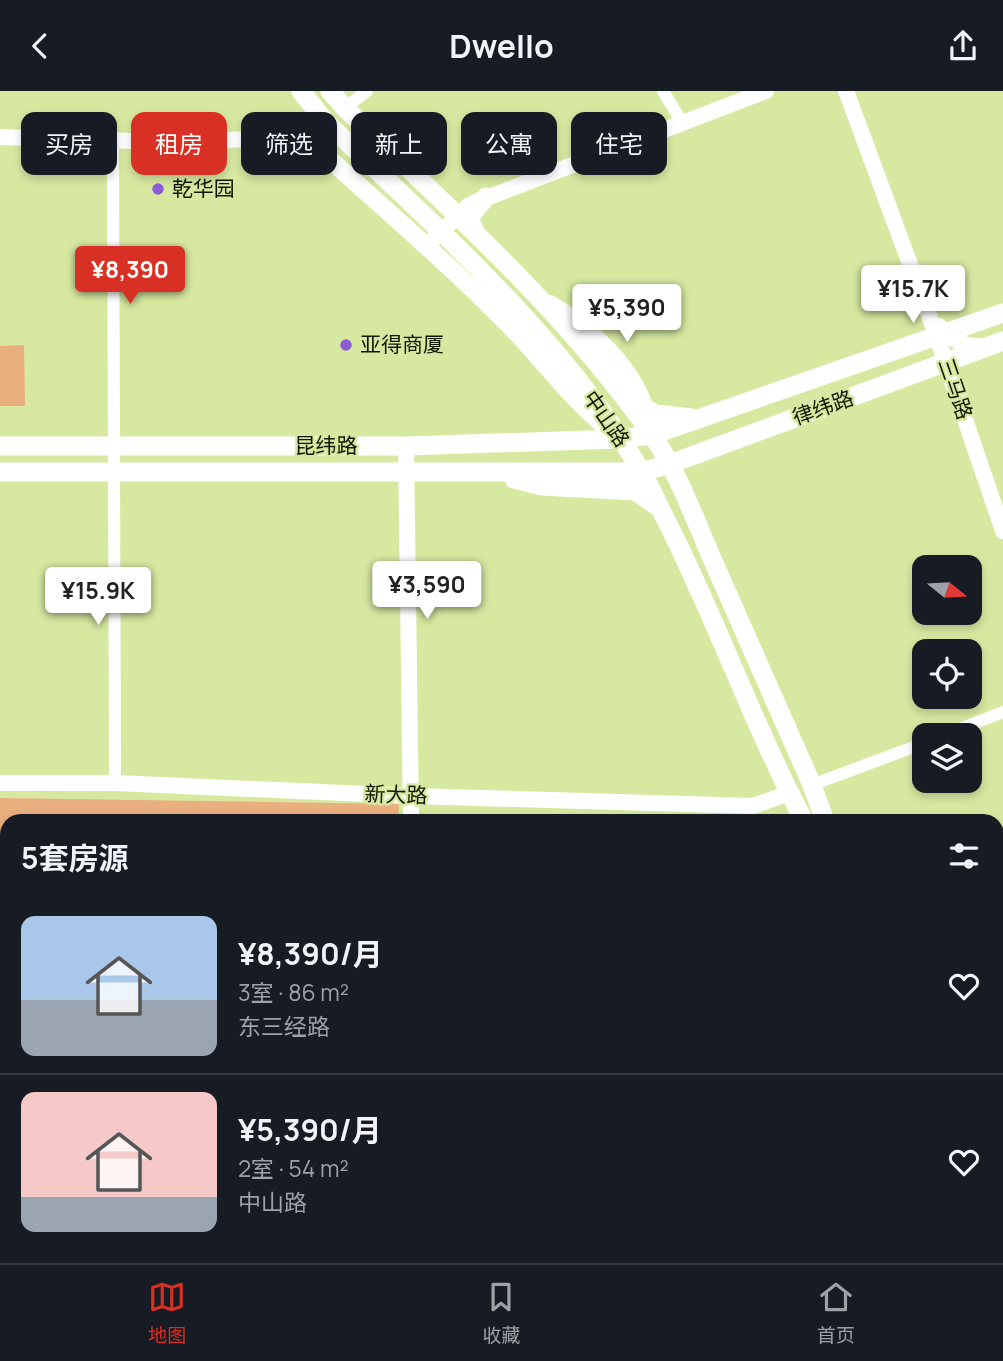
<!DOCTYPE html>
<html lang="zh">
<head>
<meta charset="utf-8">
<style>
	body { margin:0; font-family:Manrope,"Noto Sans SC",sans-serif; background:#242831; color:#f1f3f6; height:100vh; display:flex; flex-direction:column; font-size:26px; white-space:nowrap }
	* { box-sizing:border-box; margin:0 }
	p { font-size:23px; color:#9ea1a6 }
	.icon { flex:none; width:38px; height:38px; fill:none; stroke:currentColor; stroke-width:2; stroke-linecap:round; stroke-linejoin:round }
	.map { position:relative; flex:1; overflow:hidden }
	.side { position:absolute; left:0px; top:723px; width:1004px; height:450px; display:flex; flex-direction:column; background:#171b24; border-radius:21px 21px 0 0; box-shadow:0 4px 10px #0003 }
	.side>* { flex:none }
	.hud { position:absolute; left:21px; top:21px; width:962px; height:63px; display:flex; gap:14px }
	.needle { width:46px; rotate:108deg }
	.controls { position:absolute; left:912px; top:464px; display:grid; gap:14px }
	.controls a { display:grid; place-items:center; width:70px; height:70px; border-radius:14px; background:#171b24; box-shadow:0 4px 10px #0003; font-size:35px }
	.price { position:absolute; translate:-50% -60px; padding:0 16px; border-radius:7px; background:#fff; color:#222; font-size:23px; line-height:46px; filter:drop-shadow(0 2px 4px #0008) }
	.price::after { content:''; position:absolute; left:50%; top:42px; width:21px; height:16px; margin-left:-10px; background:inherit; clip-path:polygon(0 0,100% 0,50% 100%) }
	.price.current { background:#d93025; color:#fff }
	ul { padding:0; list-style:none }
	li { display:flex; align-items:center; gap:21px; height:175px; padding:0 21px }
	li+li { border-top:2px solid #363941 }
	li span { display:grid; place-items:center; flex:none; width:196px; height:140px; border-radius:14px; color:#555 }
	li>.icon { margin-inline-start:auto }
	span .icon { width:84px; height:84px; fill:#fffc; stroke-width:1 }
	li b { font-size:30px }
	h2 { display:flex; justify-content:space-between; align-items:center; height:84px; padding:0 21px; font-size:30px }
	.tag { padding:0 24px; border-radius:14px; background:#171b24; box-shadow:0 4px 10px #0003; font-size:24px; line-height:63px }
	.tag.current { background:#d93025; color:#fff }
	header { display:flex; justify-content:space-between; align-items:center; height:91px; padding:0 21px; background:#171b24; font-size:32px; font-weight:700 }
	.tabs { display:flex; justify-content:space-around; align-items:center; height:98px; border-top:2px solid #363941; background:#171b24; font-size:19px; color:#9ea1a6 }
	.tabs a { display:grid; justify-items:center; gap:4px }
	.tabs .current { color:#d93025 }
	.map>svg:first-child { display:block }
	.green { fill:#eaaf7f }
	.lines { fill:none; stroke-linecap:round; stroke-linejoin:round }
	.minor { stroke:#fff; stroke-width:12 }
	.tertiary { stroke:#fff; stroke-width:16 }
	.secondary { stroke:#fff; stroke-width:18 }
	.primary { stroke:#fff; stroke-width:19 }
	.rail { stroke:#303719; stroke-width:3.5; stroke-dasharray:10 5; stroke-linecap:butt }
	.poi-dot { fill:#8e5cd5; stroke:#d7e9a1; stroke-width:2.5 }
	.labels { text-anchor:middle; stroke-width:5; stroke-linejoin:round; paint-order:stroke }
	.poi-label { font-size:21px; fill:#111600; stroke:#d7e9a1; text-anchor:start }
	.street-label { font-size:21px; fill:#111600; stroke:#d7e9a1 }
</style>
</head>
<body>
<header><svg class="icon" aria-label="back" viewBox="0 0 24 24"><path d="M15 5l-7 7 7 7"/></svg>Dwello<svg class="icon" aria-label="share" viewBox="0 0 24 24"><path d="M12 15V3M7 8l5-5 5 5M5 13v7h14v-7"/></svg></header>
<div class="map">
<svg width="1003" height="1172" viewBox="0 0 1003 1172">
	<rect width="100%" height="100%" fill="#d7e9a1"/>
	<!-- green -->
	<path class="green" d="M 24,254 L 25,315 L 0,315 L 0,255 Z
		M 0,707 L 399,713 L 398,730 L 7,730 L 7,1074 L 0,1074 Z
		M 1003,1025 L 1003,1150 L 998,1149 L 998,1027 Z"/>
	<g class="lines">
		<!-- minor -->
		<path class="minor" d="M 663,0 L 682,31
			M 345,17 L 367,0
			M 113,50 L 115,692
			M 944,644 L 1003,621
			M 812,694 L 924,652
			M 998,1008 L 1003,1006"/>
		<!-- tertiary -->
		<path class="tertiary" d="M 846,0 L 937,246 L 1003,440
			M 0,46 L 170,51 L 276,47 L 324,29
			M 427,154 L 468,115 L 476,111 L 766,0
			M 939,235 C 951,250 965,256 984,255
			M 406,355 L 411,730
			M 0,692 L 115,692 L 412,705 L 753,715 L 790,702
			M 0,1088 L 7,1088
			M 981,1166 L 1003,1168"/>
		<!-- secondary -->
		<path class="secondary" d="M 324,29 L 326,65 C 387,120 450,174 508,233 C 543,269 572,309 612,341
			M 550,213 C 591,237 634,277 647,324
			M 882,1172 L 883,1166
			M 928,1172 L 929,1166"/>
		<!-- primary -->
		<path class="primary" d="M 301,0 L 324,29 C 436,137 561,244 641,380 C 652,398 660,418 670,437 C 718,533 754,635 804,730
			M 330,0 L 345,17 C 453,121 566,221 652,344 C 679,383 695,429 714,472 C 747,546 780,620 812,694 L 825,730
			M 476,143 L 471,132 L 471,124 L 486,106
			M 630,310 L 656,323 L 691,327
			M 0,355 L 406,355 L 620,348 L 652,344 L 1003,222
			M 0,381 L 641,381 L 670,373 L 1003,250
			M 514,388 L 542,395 L 635,400 L 657,415
			M 898,1172 L 899,1166
			M 913,1172 L 914,1166"/>
		<!-- rail -->
		<path class="rail" d="M 0,1135 L 7,1136
			M 172,1166 L 210,1172
			M 254,1166 L 307,1172
			M 0,1169 L 49,1172"/>
	</g>
	<!-- markers -->
	<g class="poi-dot">
		<circle cx="158" cy="98" r="7"/>
		<circle cx="346" cy="254" r="7"/>
	</g>
	<g class="labels">
		<!-- poi labels -->
		<g class="poi-label">
			<text x="172" y="105">乾华园</text>
			<text x="360" y="261">亚得商厦</text>
		</g>
		<!-- street labels -->
		<g class="street-label">
			<text transform="translate(955 298) rotate(71)" y="7">三马路</text>
			<text transform="translate(823 317) rotate(-20)" y="7">律纬路</text>
			<text transform="translate(606 328) rotate(55)" y="7">中山路</text>
			<text x="326" y="362">昆纬路</text>
			<text transform="translate(396 704) rotate(2)" y="7">新大路</text>
		</g>
	</g>
</svg>
<div class="controls">
<a><svg class="needle" viewBox="-14 -14 28 28"><path d="M0-13l5 13h-10z" fill="#e53935"/><path d="M0 13l5-13h-10z" fill="#9ea1a6"/></svg></a>
<a><svg class="icon" aria-label="locate" viewBox="0 0 24 24"><circle cx="12" cy="12" r="6"/><path d="M12 2v4M12 18v4M2 12h4M18 12h4"/></svg></a>
<a><svg class="icon" aria-label="layers" viewBox="0 0 24 24"><path d="M12 4l9 5-9 5-9-5zM3 14l9 5 9-5"/></svg></a>
</div>
<b class="price current" style="left:130px;top:215px">¥8,390</b>
<b class="price" style="left:913px;top:234px">¥15.7K</b>
<b class="price" style="left:627px;top:253px">¥5,390</b>
<b class="price" style="left:427px;top:530px">¥3,590</b>
<b class="price" style="left:98px;top:536px">¥15.9K</b>
<div class="hud">
<a class="tag">买房</a>
<a class="tag current">租房</a>
<a class="tag">筛选</a>
<a class="tag">新上</a>
<a class="tag">公寓</a>
<a class="tag">住宅</a>
</div>
<section class="side">
<h2>5套房源<svg class="icon" aria-label="filters" viewBox="0 0 24 24"><path d="M4 7h16M4 17h16"/><circle cx="9" cy="7" r="2"/><circle cx="15" cy="17" r="2"/></svg></h2>
<ul>
<li><span style="background:linear-gradient(#a9c7e8 60%,#9aa5b1 0)"><svg class="icon" aria-label="home" viewBox="0 0 24 24"><path d="M3 11l9-7 9 7M6 9v11h12V9"/></svg></span><div><b>¥8,390/月</b><p>3室 · 86 m²</p><p>东三经路</p></div><svg class="icon" aria-label="heart" viewBox="0 0 24 24"><path d="M12 20l-8-8c-3-5 5-10 8-4 3-6 11-1 8 4z"/></svg></li>
<li><span style="background:linear-gradient(#f6c9c9 75%,#9aa5b1 0)"><svg class="icon" aria-label="home" viewBox="0 0 24 24"><path d="M3 11l9-7 9 7M6 9v11h12V9"/></svg></span><div><b>¥5,390/月</b><p>2室 · 54 m²</p><p>中山路</p></div><svg class="icon" aria-label="heart" viewBox="0 0 24 24"><path d="M12 20l-8-8c-3-5 5-10 8-4 3-6 11-1 8 4z"/></svg></li>
</ul>
</section>
</div>
<nav class="tabs">
<a class="current"><svg class="icon" aria-label="map" viewBox="0 0 24 24"><path d="M3 6l6-2 6 2 6-2v14l-6 2-6-2-6 2zM9 4v14M15 6v14"/></svg>地图</a>
<a><svg class="icon" aria-label="saved" viewBox="0 0 24 24"><path d="M7 4h10v16l-5-4-5 4z"/></svg>收藏</a>
<a><svg class="icon" aria-label="home" viewBox="0 0 24 24"><path d="M3 11l9-7 9 7M6 9v11h12V9"/></svg>首页</a>
</nav>
</body>
</html>
